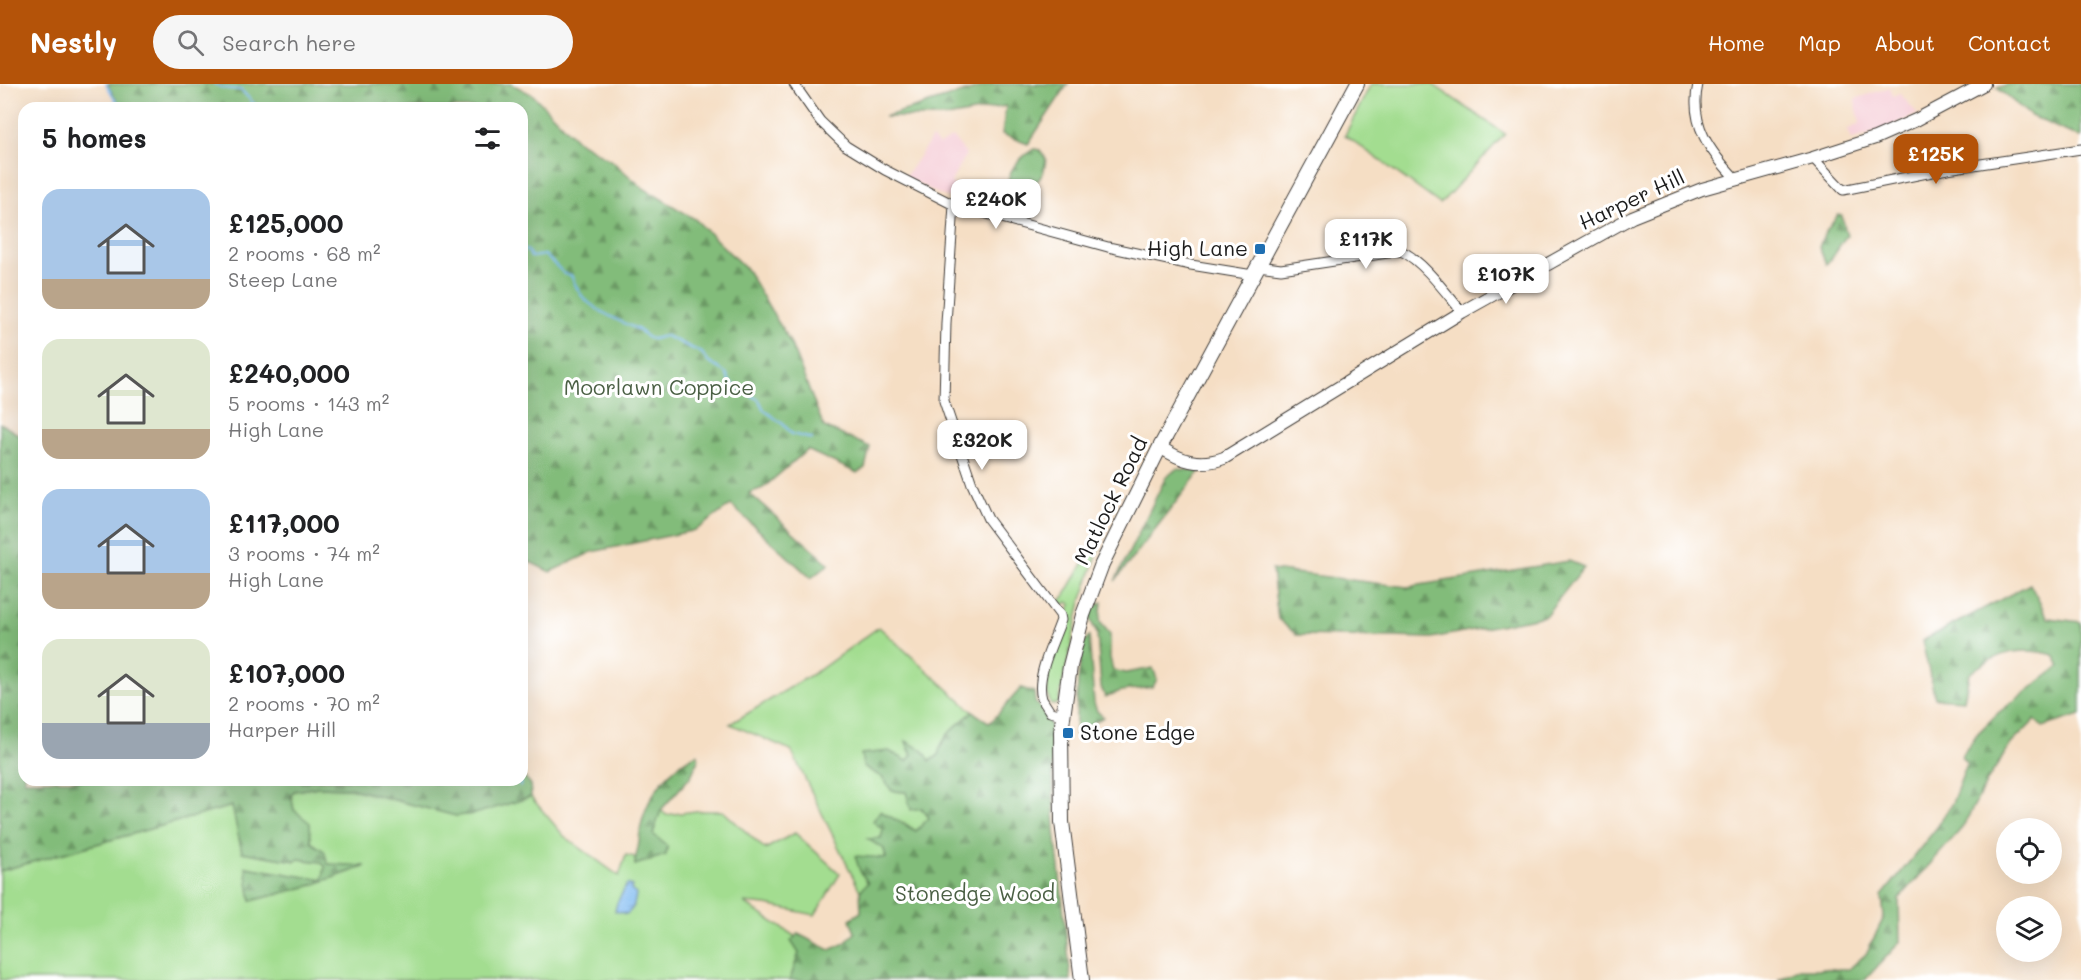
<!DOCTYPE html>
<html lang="en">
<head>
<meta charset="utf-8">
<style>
	body { margin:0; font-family:Mali,sans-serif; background:#f6f6f6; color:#202124; height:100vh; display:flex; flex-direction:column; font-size:22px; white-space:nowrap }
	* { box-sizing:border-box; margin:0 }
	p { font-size:20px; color:#757577 }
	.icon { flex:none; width:33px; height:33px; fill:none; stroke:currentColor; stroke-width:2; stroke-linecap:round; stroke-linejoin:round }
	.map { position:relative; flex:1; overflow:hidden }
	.sheet { position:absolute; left:18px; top:18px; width:510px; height:684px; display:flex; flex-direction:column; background:#fff; border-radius:18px; box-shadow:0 6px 24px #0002 }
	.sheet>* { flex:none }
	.fabs { position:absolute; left:1996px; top:734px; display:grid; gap:12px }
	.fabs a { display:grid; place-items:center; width:66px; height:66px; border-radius:50%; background:#fff; box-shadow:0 6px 24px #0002; font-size:30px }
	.price { position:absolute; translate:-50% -51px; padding:0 14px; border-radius:12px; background:#fff; color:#222; font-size:20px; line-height:39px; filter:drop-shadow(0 2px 3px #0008) }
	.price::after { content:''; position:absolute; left:50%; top:36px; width:18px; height:14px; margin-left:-9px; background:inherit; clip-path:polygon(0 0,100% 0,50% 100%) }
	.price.current { background:#b45309; color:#fff }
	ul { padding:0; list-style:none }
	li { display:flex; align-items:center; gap:18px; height:150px; padding:0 24px }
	li span { display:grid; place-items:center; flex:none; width:168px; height:120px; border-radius:18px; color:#555 }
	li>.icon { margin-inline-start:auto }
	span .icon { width:72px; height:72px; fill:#fffc; stroke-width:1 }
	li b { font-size:26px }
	h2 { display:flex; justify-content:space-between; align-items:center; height:72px; padding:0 24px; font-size:26px }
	header { display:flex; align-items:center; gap:36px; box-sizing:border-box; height:84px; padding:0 30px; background:#b45309; color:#fff }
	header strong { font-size:28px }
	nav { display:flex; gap:33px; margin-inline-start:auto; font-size:21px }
	.search { width:420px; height:54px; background:#f6f6f6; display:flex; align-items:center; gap:15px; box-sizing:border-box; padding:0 21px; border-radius:33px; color:#757577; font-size:22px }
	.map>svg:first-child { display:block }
	.built { fill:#f6cfd8 }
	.grass { fill:#a3dd90; stroke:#607c56; stroke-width:1.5 }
	.forest { fill:url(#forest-firs); stroke:#4f6c4b; stroke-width:1.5 }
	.water { fill:url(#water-ripples); stroke:#4e6c87; stroke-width:1.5 }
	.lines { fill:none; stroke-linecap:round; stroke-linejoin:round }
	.stream { stroke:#80bbf2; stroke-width:2 }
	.street-casing { stroke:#3d3935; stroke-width:11 }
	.secondary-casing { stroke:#3d3935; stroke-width:14 }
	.primary-casing { stroke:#3d3935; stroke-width:16 }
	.street { stroke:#fff; stroke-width:9 }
	.secondary { stroke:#fff; stroke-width:12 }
	.primary { stroke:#fff; stroke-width:14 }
	.poi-dot { fill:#1f6fb2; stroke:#fff; stroke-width:2 }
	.labels { text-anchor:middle; stroke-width:6; stroke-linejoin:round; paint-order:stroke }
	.street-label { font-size:21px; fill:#1c1c1c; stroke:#fff }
	.poi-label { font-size:21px; fill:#1c1c1c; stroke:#fff; text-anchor:end }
	.park-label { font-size:21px; fill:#4b6045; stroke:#fff }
</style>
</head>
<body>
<header>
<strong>Nestly</strong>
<div class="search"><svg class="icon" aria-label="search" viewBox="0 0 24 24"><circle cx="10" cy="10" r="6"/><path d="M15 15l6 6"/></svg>Search here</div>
<nav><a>Home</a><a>Map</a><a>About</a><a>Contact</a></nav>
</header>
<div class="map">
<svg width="2081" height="896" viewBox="0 0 2081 896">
	<defs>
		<pattern id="forest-firs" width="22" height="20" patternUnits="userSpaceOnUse" patternTransform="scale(1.5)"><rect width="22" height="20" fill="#82bc7a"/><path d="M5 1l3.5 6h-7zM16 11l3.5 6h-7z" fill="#6a9863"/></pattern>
		<pattern id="water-ripples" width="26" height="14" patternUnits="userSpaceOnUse" patternTransform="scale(1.5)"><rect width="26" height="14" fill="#80bbf2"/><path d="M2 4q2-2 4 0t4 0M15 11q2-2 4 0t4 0" fill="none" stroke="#6ea0cf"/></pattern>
	</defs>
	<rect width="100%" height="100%" fill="#fff"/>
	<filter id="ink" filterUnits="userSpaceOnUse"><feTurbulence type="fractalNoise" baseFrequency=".0167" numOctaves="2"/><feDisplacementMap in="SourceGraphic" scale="12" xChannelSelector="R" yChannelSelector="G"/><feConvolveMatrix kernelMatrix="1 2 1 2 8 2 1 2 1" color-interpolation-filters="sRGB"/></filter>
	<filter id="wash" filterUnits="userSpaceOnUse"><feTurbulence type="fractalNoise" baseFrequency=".008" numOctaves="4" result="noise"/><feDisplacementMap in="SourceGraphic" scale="24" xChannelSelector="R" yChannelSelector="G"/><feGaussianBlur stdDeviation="1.35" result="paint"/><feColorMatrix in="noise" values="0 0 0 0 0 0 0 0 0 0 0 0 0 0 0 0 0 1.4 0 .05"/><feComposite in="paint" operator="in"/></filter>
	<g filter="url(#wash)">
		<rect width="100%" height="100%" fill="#f5dec4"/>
		<!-- built -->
		<path class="built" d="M 1890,3 L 1893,12 L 1900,10 L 1918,30 L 1882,46 L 1851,56 L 1847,46 L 1860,39 L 1855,15 Z
			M 952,53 L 966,70 L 951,98 L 959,109 L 957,116 L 941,111 L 905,93 L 932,54 L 939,61 Z"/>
		<!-- grass -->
		<path class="grass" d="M 1371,0 L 1432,0 L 1505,50 L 1440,120 L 1345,51 Z
			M 1094,461 L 1100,462 L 1081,518 L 1058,619 L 1055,621 L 1051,620 C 1038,595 1063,546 1071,520 L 1068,518 L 1062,521 L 1059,518 L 1065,511 Z
			M 879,543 L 973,628 C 957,641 942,651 938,672 L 929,677 L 906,658 L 912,672 L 907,677 L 889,667 L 863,682 L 883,694 L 892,707 L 906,708 L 930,734 L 916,747 L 903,738 L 883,746 L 881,754 L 869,755 L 884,765 L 886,774 L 873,774 L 860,787 L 868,799 L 860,807 L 791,666 L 730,640 L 819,586 Z
			M 318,703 L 349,704 L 456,732 L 474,730 L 531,713 L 564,752 L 619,792 L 626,771 L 635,773 L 635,781 L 666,771 L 667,762 L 652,751 L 661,726 L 666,731 L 696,727 L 723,727 L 765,765 L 795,749 L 840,790 L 815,831 L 766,821 L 744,819 L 796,853 L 792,858 L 799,869 L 790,896 L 0,896 L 0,787 L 232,722 L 242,768 L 295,777 L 298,775 L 321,778 L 325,782 L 323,796 L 246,783 L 251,817 L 309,802 L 364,783 L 328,780 L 324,767 L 311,758 L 310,740 L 294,726 L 291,711 L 294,707 Z"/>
		<!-- forest -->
		<path class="forest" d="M 107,0 L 512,0 L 533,11 L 578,57 L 612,77 L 643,104 L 695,135 L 747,186 L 790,258 L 824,343 L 870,363 L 865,384 L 857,389 L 807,366 L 763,404 L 749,409 L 829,480 L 811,494 L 731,421 L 696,446 L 592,468 L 550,488 L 522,474 L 522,24 L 121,24 Z
			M 991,0 L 1068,0 L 1028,60 L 1002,50 L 1006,22 L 947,33 L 884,33 Z
			M 2008,0 L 2081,0 L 2081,54 L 2031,32 L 1997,4 Z
			M 1034,65 L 1040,66 L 1046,75 L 1044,86 L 1040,94 L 1034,100 L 1029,115 L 1020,124 L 1003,126 C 1009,95 1005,83 1034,65 Z
			M 1838,131 L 1842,132 L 1847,152 C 1837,161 1837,172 1826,180 L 1819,163 L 1825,149 Z
			M 0,339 L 24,354 L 24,696 L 522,696 L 522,686 L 523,692 L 530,699 L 531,713 L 474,730 L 456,732 L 349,704 L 318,703 L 294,707 L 291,711 L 294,726 L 310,739 L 311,758 L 324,767 L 328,780 L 366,782 L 309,802 L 251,817 L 246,783 L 323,796 L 325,782 L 321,778 L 299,775 L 296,777 L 242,768 L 232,722 L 0,787 Z
			M 1177,385 L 1200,387 L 1115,497 L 1166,393 Z
			M 1569,477 L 1584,483 L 1545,532 L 1432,554 L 1297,551 L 1278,535 L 1272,486 L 1407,503 Z
			M 2030,500 L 2048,534 L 2081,538 L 2081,631 L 2043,643 L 2035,636 L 2011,660 L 1990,692 L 1962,744 L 1899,815 L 1900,858 L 1865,896 L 1778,896 L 1798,885 L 1849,885 L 1866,870 L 1884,833 L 1882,812 L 1938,742 L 1952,719 L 1967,680 L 1961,673 L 1977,650 L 1998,629 L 2060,582 L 2054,571 C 2019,562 1997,568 1969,590 L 1964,616 L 1935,614 L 1922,557 Z
			M 1102,518 L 1100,538 L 1110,550 L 1110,574 L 1113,586 L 1126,589 L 1153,584 L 1157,595 L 1153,603 L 1121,607 L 1105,613 L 1101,603 L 1097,550 L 1090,535 L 1093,524 Z
			M 1089,552 L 1094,619 L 1097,627 L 1103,633 L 1075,650 L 1078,596 L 1083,559 Z
			M 1021,604 L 1034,608 L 1035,618 L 1050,636 L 1055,746 L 1071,896 L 790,896 L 799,869 L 791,857 L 798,850 L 830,866 L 845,859 L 855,849 L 850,835 L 861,828 L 860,807 L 868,799 L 860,787 L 855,772 L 886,774 L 884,765 L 868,755 L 881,754 L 883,746 L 873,737 L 880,727 L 916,747 L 929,734 L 922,724 L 911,726 L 906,708 L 892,707 L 883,694 L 863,682 L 861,670 L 889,667 L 907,677 L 912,671 L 906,657 L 924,667 L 930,677 L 938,672 C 942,651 957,641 973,628 L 990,639 Z
			M 697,670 L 699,674 L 691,692 L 661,726 L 653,750 L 667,762 L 666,771 L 635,781 C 635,773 638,766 639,758 C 641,720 663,687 697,670 Z"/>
		<!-- water -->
		<path class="water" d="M 627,800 L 632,802 L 631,806 L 636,810 C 635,818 634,826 626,830 L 615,827 L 617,819 Z"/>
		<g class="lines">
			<!-- stream -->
			<path class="stream" d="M 106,0 L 120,24
				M 215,0 L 222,4 L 241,6 L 258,24
				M 522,164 L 528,167 L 531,173 L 545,171 C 551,178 558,182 564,190 L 571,191 C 574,198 577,206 582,212 C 592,225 623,239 637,245 C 643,247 645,255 652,255 C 657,255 661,252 666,252 L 702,269 L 708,278 L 726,289 L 730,298 L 759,316 L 764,326 L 783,340 L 792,350 L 812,355
				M 520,696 L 520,702"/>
		</g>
	</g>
	<g filter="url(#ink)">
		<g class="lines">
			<!-- street casing -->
			<g class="street-casing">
				<path id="street" d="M 794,0 L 820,37 L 846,62 L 885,86 L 954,121 L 1108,163 L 1191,181 L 1253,191
					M 1698,0 C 1689,40 1710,68 1736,95
					M 1813,74 L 1843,106 L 1947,85 L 2081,65
					M 954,121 L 946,239 L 944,317 L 972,400 L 988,435 L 1060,531 L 1061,536 C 1054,557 1035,592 1042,615 C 1044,619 1048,624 1050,628 L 1063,631
					M 1258,182 L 1281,185 L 1401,167 C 1422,176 1447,210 1462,228"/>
			</g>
			<!-- secondary casing -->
			<g class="secondary-casing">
				<path id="secondary" d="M 1160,363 C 1181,377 1199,383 1224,374 L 1462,228 L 1632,133 L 1702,105 L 1813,74 L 1875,54 L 1916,36 L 1984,0"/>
			</g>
			<!-- primary casing -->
			<g class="primary-casing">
				<path id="primary" d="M 1082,896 L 1062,738 L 1061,648 L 1070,582 L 1083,531 L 1102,480 L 1160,363 L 1357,0"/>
			</g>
			<!-- street -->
			<use href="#street" class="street"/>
			<!-- secondary -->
			<use href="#secondary" class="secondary"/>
			<!-- primary -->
			<use href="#primary" class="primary"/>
		</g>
	</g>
	<!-- markers -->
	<g class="poi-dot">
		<rect x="1254" y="159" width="12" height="12" rx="3"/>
		<rect x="1062" y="643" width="12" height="12" rx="3"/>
	</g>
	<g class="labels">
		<!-- street labels -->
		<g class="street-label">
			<text transform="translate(1632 116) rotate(-25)" y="7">Harper Hill</text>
			<text transform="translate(1111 417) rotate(-64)" y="7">Matlock Road</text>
		</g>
		<!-- poi labels -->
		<g class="poi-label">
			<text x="1248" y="172">High Lane</text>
			<text x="1080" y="656" text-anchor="start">Stone Edge</text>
		</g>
		<!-- park labels -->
		<g class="park-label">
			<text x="659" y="311">Moorlawn Coppice</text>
			<text x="975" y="817">Stonedge Wood</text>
		</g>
	</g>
</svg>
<div class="fabs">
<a><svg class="icon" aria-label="locate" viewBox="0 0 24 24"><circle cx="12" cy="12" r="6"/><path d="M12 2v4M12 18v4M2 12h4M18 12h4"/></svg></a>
<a><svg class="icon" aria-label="layers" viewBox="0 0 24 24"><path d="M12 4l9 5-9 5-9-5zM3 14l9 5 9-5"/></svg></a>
</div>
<b class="price current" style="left:1936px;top:101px">£125K</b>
<b class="price" style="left:996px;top:146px">£240K</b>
<b class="price" style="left:1366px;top:186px">£117K</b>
<b class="price" style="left:1506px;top:221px">£107K</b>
<b class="price" style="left:982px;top:387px">£320K</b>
<section class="sheet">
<h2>5 homes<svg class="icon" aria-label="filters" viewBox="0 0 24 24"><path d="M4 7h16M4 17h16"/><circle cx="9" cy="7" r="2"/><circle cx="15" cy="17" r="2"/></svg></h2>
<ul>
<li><span style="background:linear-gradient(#a9c7e8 75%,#b9a48a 0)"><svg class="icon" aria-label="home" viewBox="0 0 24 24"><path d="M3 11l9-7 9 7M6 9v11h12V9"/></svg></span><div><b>£125,000</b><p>2 rooms · 68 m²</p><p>Steep Lane</p></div></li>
<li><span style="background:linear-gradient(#dfe7d0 75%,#b9a48a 0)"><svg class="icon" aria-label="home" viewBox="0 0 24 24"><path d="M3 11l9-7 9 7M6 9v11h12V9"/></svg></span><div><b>£240,000</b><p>5 rooms · 143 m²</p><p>High Lane</p></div></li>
<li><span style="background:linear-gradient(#a9c7e8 70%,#b9a48a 0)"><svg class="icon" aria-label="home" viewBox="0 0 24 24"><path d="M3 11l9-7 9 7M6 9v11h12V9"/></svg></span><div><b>£117,000</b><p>3 rooms · 74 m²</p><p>High Lane</p></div></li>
<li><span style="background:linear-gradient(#dfe7d0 70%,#9aa5b1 0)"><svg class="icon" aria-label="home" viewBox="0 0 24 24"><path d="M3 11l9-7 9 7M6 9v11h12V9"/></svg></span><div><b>£107,000</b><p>2 rooms · 70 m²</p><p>Harper Hill</p></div></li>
</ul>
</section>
</div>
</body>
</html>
